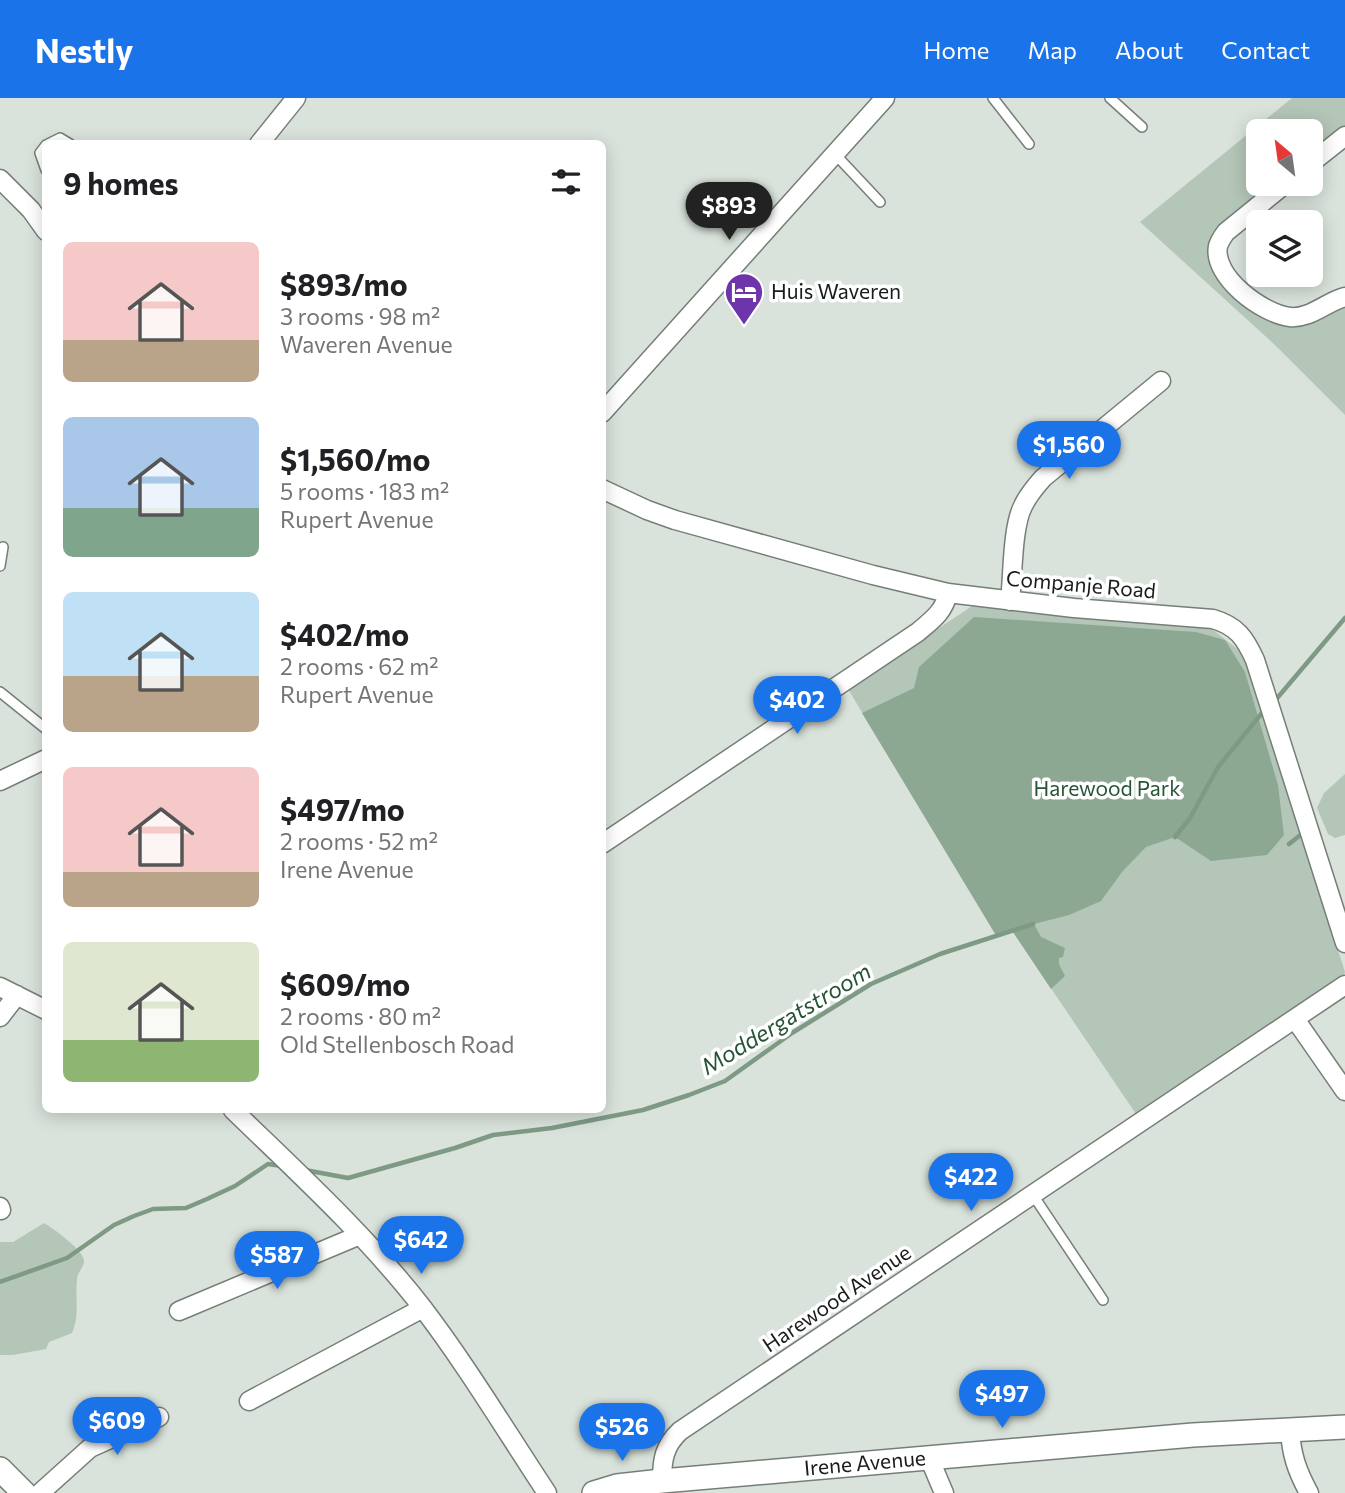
<!DOCTYPE html>
<html lang="en">
<head>
<meta charset="utf-8">
<style>
	body { margin:0; font-family:Commissioner,sans-serif; background:#f6f6f6; color:#202124; height:100vh; display:flex; flex-direction:column; font-size:26px; white-space:nowrap }
	* { box-sizing:border-box; margin:0 }
	p { font-size:23px; color:#757577 }
	.icon { flex:none; width:38px; height:38px; fill:none; stroke:currentColor; stroke-width:2; stroke-linecap:round; stroke-linejoin:round }
	.map { position:relative; flex:1; overflow:hidden }
	.details { position:absolute; left:42px; top:42px; width:564px; height:973px; display:flex; flex-direction:column; background:#fff; border-radius:10px; box-shadow:0 4px 18px #0003 }
	.details>* { flex:none }
	.needle { width:46px; rotate:331deg }
	.tools { position:absolute; left:1246px; top:21px; display:grid; gap:14px }
	.tools a { display:grid; place-items:center; width:77px; height:77px; border-radius:10px; background:#fff; box-shadow:0 4px 18px #0003; font-size:35px }
	.price { position:absolute; translate:-50% -60px; padding:0 16px; border-radius:24px; background:#1a73e8; color:#fff; font-size:23px; line-height:46px; filter:drop-shadow(0 2px 4px #0008) }
	.price::after { content:''; position:absolute; left:50%; top:42px; width:21px; height:16px; margin-left:-10px; background:inherit; clip-path:polygon(0 0,100% 0,50% 100%) }
	.price.on { background:#222; color:#fff }
	ul { padding:0; list-style:none }
	li { display:flex; align-items:center; gap:21px; height:175px; padding:0 21px }
	li span { display:grid; place-items:center; flex:none; width:196px; height:140px; border-radius:10px; color:#555 }
	li>.icon { margin-inline-start:auto }
	span .icon { width:84px; height:84px; fill:#fffc; stroke-width:1 }
	li b { font-size:30px }
	h2 { display:flex; justify-content:space-between; align-items:center; height:84px; padding:0 21px; font-size:30px }
	header { display:flex; align-items:center; gap:42px; box-sizing:border-box; height:98px; padding:0 35px; background:#1a73e8; color:#fff }
	header strong { font-size:33px }
	nav { display:flex; gap:38px; margin-inline-start:auto; font-size:24px }
	.map>svg:first-child { display:block }
	.green { fill:#b4c6b8 }
	.forest { fill:#8ca892 }
	.lines { fill:none; stroke-linecap:round; stroke-linejoin:round }
	.stream { stroke:#7e9a85; stroke-width:4.5 }
	.service-casing { stroke:#757e77; stroke-width:12 }
	.minor-casing { stroke:#757e77; stroke-width:21 }
	.tertiary-casing { stroke:#757e77; stroke-width:26 }
	.service { stroke:#fff; stroke-width:9 }
	.minor { stroke:#fff; stroke-width:18 }
	.tertiary { stroke:#fff; stroke-width:23 }
	.labels { text-anchor:middle; stroke-width:7; stroke-linejoin:round; paint-order:stroke }
	.poi-label { font-size:21px; fill:#191c1a; stroke:#fff; text-anchor:start }
	.street-label { font-size:21px; fill:#191c1a; stroke:#fff }
	.park-label { font-size:21px; fill:#265535; stroke:#fff }
	.water-label { font-size:23px; font-style:italic; fill:#255334; stroke:#fff }
</style>
</head>
<body>
<header>
<strong>Nestly</strong>
<nav><a>Home</a><a>Map</a><a>About</a><a>Contact</a></nav>
</header>
<div class="map">
<svg width="1345" height="1395" viewBox="0 0 1345 1395">
	<rect width="100%" height="100%" fill="#d9e3db"/>
	<!-- green -->
	<path class="green" d="M 1292,0 L 1345,0 L 1345,38 L 1311,65 L 1311,33 L 1258,33 L 1258,86 L 1285,86 L 1226,134 L 1224,172 L 1290,219 L 1345,199 L 1345,317 L 1275,247 L 1140,124 Z
		M 972,508 L 1208,528 L 1244,556 L 1345,874 L 1341,883 L 1138,1019 L 1013,834 L 997,839 L 848,591 Z
		M 1345,676 L 1345,737 L 1335,740 L 1328,736 L 1317,710 L 1324,695 Z
		M 44,1125 C 53,1130 83,1152 84,1162 C 85,1168 77,1175 77,1181 C 75,1202 80,1215 72,1235 L 49,1244 L 46,1251 L 13,1257 L 0,1257 L 0,1144 L 13,1144 Z"/>
	<!-- forest -->
	<path class="forest" d="M 974,519 L 1196,534 L 1225,542 L 1245,574 L 1278,687 L 1284,737 L 1267,757 L 1211,763 L 1175,739 L 1146,749 L 1122,774 L 1101,803 L 1069,817 L 1034,826 L 1041,839 L 1065,850 L 1063,859 L 1059,860 L 1059,866 L 1065,878 L 1051,891 L 1013,834 L 997,839 L 862,615 L 914,590 L 919,569 Z"/>
	<g class="lines">
		<!-- stream -->
		<path class="stream" d="M 1273,605 L 1345,520
			M 1175,739 L 1190,720 L 1218,669 L 1266,610
			M 1289,746 L 1303,735
			M 305,1072 L 348,1080 L 455,1050 L 493,1037 L 552,1030 L 643,1012 L 689,997 L 725,983 L 792,935 L 871,886 L 940,856 L 1033,826
			M 0,1184 L 67,1160 L 114,1127 L 134,1118 L 153,1111 L 186,1110 L 207,1101 L 235,1088 L 268,1066 L 282,1068"/>
		<!-- service casing -->
		<g class="service-casing">
			<path id="service" d="M 993,0 L 1029,46
				M 1110,0 L 1142,29
				M 48,46 L 60,40 L 70,46
				M 46,47 L 40,55 L 46,72
				M 834,55 L 880,104
				M 0,468 L 3,449
				M 0,594 L 46,631
				M 1033,1097 L 1103,1202"/>
		</g>
		<!-- minor casing -->
		<g class="minor-casing">
			<path id="minor" d="M 259,46 L 296,0
				M 1311,65 L 1345,38
				M 0,81 L 31,112 L 46,133
				M 1285,86 L 1226,134 C 1223,138 1220,142 1218,148 C 1212,179 1263,216 1290,219 C 1310,221 1326,204 1345,199
				M 602,315 L 885,0
				M 602,391 L 647,412 L 675,422 L 873,477 L 948,495 L 1074,510 L 1213,521 C 1237,528 1245,540 1255,562 L 1345,845
				M 1010,503 C 1013,478 1012,429 1023,408 C 1028,397 1035,389 1043,380 L 1161,283
				M 0,683 L 46,661
				M 602,746 L 918,534 C 932,522 944,514 948,495
				M 0,889 L 46,912
				M 0,919 L 17,897
				M 1295,921 L 1345,993
				M 233,1012 C 298,1075 366,1137 422,1209 C 467,1268 506,1333 547,1395
				M 0,1109 L 1,1112
				M 179,1213 L 360,1137
				M 249,1303 L 423,1210
				M 1290,1331 C 1291,1356 1297,1373 1309,1395
				M 932,1360 L 933,1369 L 944,1395
				M 662,1383 C 662,1362 664,1348 680,1333 L 1345,887
				M 40,1395 L 90,1350 L 159,1319"/>
		</g>
		<!-- tertiary casing -->
		<g class="tertiary-casing">
			<g id="tertiary">
				<path d="M 0,1371 L 24,1395"/>
				<path id="s1" d="M 594,1395 L 617,1388 L 662,1383 L 1193,1337 L 1345,1329"/>
			</g>
		</g>
		<!-- service -->
		<use href="#service" class="service"/>
		<!-- minor -->
		<use href="#minor" class="minor"/>
		<!-- tertiary -->
		<use href="#tertiary" class="tertiary"/>
	</g>
	<!-- icons -->
	<defs>
		<g id="hotel-pin" transform="scale(2.0125)"><path d="M0 17L-7.5 6A9.5 9.5 0 1 1 7.5 6Z" fill="#6e34aa" stroke="#fff"/><path d="M-6-4.5h1.5V1H6V5H4.5V3h-9V5H-6ZM-4 0a1.8 1.8 0 1 1 3.6 0ZM.5 0V-2.5h3Q6-2.5 6 0Z" fill="#fff"/></g>
	</defs>
	<g fill-rule="evenodd">
		<use href="#hotel-pin" x="744" y="194"/>
	</g>
	<g class="labels">
		<!-- poi labels -->
		<g class="poi-label">
			<text x="771" y="201">Huis Waveren</text>
		</g>
		<!-- street labels -->
		<g class="street-label">
			<text transform="translate(1081 487) rotate(5)" y="7">Companje Road</text>
			<text transform="translate(837 1201) rotate(-34)" y="7">Harewood Avenue</text>
			<text dy="7" stroke="none"><textPath href="#s1" startOffset="273">Irene Avenue</textPath></text>
		</g>
		<!-- park labels -->
		<g class="park-label">
			<text x="1107" y="698">Harewood Park</text>
		</g>
		<!-- water labels -->
		<g class="water-label">
			<text transform="translate(786 921) rotate(-31)" y="8">Moddergatstroom</text>
		</g>
	</g>
</svg>
<div class="tools">
<a><svg class="needle" viewBox="-14 -14 28 28"><path d="M0-13l5 13h-10z" fill="#e53935"/><path d="M0 13l5-13h-10z" fill="#757577"/></svg></a>
<a><svg class="icon" aria-label="layers" viewBox="0 0 24 24"><path d="M12 4l9 5-9 5-9-5zM3 14l9 5 9-5"/></svg></a>
</div>
<b class="price on" style="left:729px;top:144px">$893</b>
<b class="price" style="left:1069px;top:383px">$1,560</b>
<b class="price" style="left:797px;top:638px">$402</b>
<b class="price" style="left:971px;top:1115px">$422</b>
<b class="price" style="left:421px;top:1178px">$642</b>
<b class="price" style="left:277px;top:1193px">$587</b>
<b class="price" style="left:1002px;top:1332px">$497</b>
<b class="price" style="left:117px;top:1359px">$609</b>
<b class="price" style="left:622px;top:1365px">$526</b>
<section class="details">
<h2>9 homes<svg class="icon" aria-label="filters" viewBox="0 0 24 24"><path d="M4 7h16M4 17h16"/><circle cx="9" cy="7" r="2"/><circle cx="15" cy="17" r="2"/></svg></h2>
<ul>
<li><span style="background:linear-gradient(#f6c9c9 70%,#b9a48a 0)"><svg class="icon" aria-label="home" viewBox="0 0 24 24"><path d="M3 11l9-7 9 7M6 9v11h12V9"/></svg></span><div><b>$893/mo</b><p>3 rooms · 98 m²</p><p>Waveren Avenue</p></div></li>
<li><span style="background:linear-gradient(#a9c7e8 65%,#7fa58c 0)"><svg class="icon" aria-label="home" viewBox="0 0 24 24"><path d="M3 11l9-7 9 7M6 9v11h12V9"/></svg></span><div><b>$1,560/mo</b><p>5 rooms · 183 m²</p><p>Rupert Avenue</p></div></li>
<li><span style="background:linear-gradient(#bfe0f5 60%,#b9a48a 0)"><svg class="icon" aria-label="home" viewBox="0 0 24 24"><path d="M3 11l9-7 9 7M6 9v11h12V9"/></svg></span><div><b>$402/mo</b><p>2 rooms · 62 m²</p><p>Rupert Avenue</p></div></li>
<li><span style="background:linear-gradient(#f6c9c9 75%,#b9a48a 0)"><svg class="icon" aria-label="home" viewBox="0 0 24 24"><path d="M3 11l9-7 9 7M6 9v11h12V9"/></svg></span><div><b>$497/mo</b><p>2 rooms · 52 m²</p><p>Irene Avenue</p></div></li>
<li><span style="background:linear-gradient(#dfe7d0 70%,#8fb573 0)"><svg class="icon" aria-label="home" viewBox="0 0 24 24"><path d="M3 11l9-7 9 7M6 9v11h12V9"/></svg></span><div><b>$609/mo</b><p>2 rooms · 80 m²</p><p>Old Stellenbosch Road</p></div></li>
</ul>
</section>
</div>
</body>
</html>
